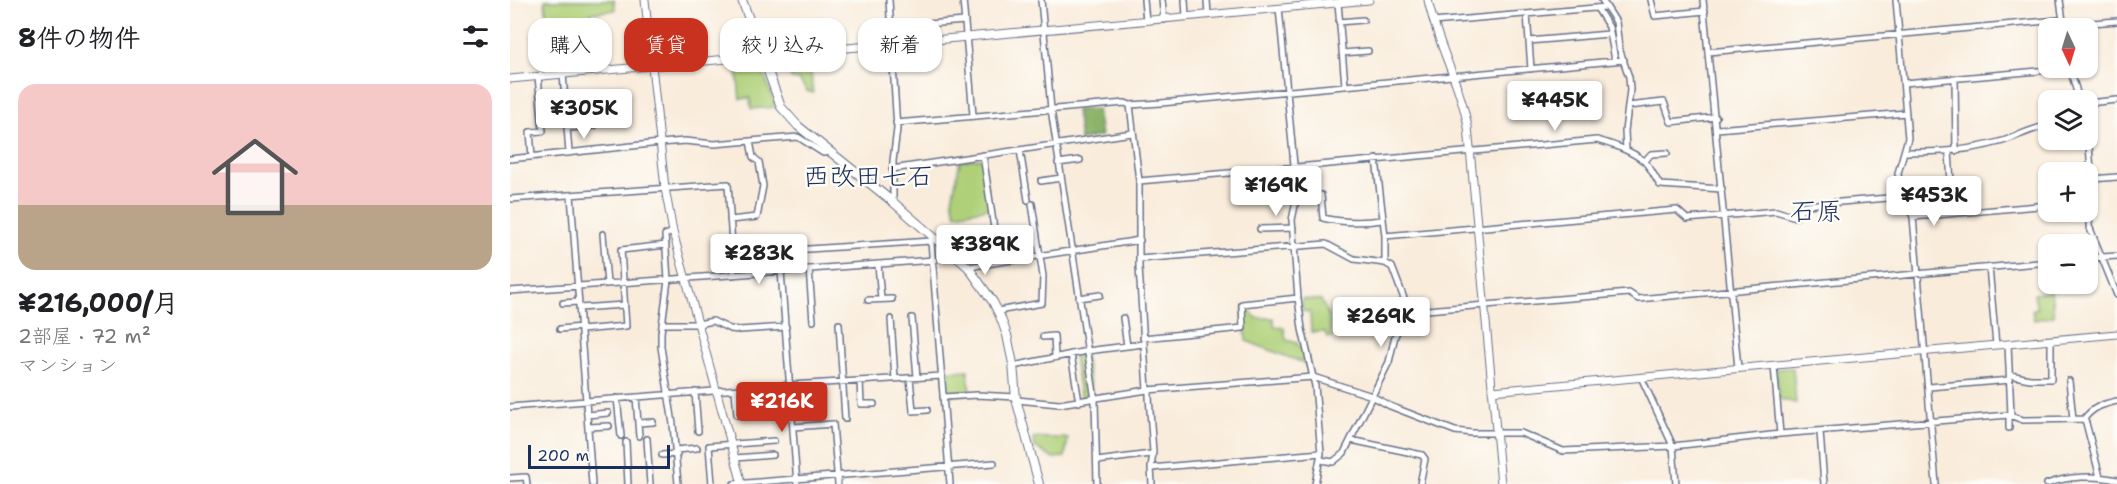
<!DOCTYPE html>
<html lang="ja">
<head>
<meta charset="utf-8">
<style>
	body { margin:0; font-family:"Shantell Sans","Klee One",sans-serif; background:#f6f6f6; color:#202124; height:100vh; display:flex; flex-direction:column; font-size:22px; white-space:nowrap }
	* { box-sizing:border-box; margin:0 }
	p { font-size:20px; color:#757577 }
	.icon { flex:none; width:33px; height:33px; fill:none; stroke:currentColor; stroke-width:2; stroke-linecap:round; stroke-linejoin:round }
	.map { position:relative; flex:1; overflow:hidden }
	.side { display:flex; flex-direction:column; background:#fff; width:510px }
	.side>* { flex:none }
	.guide { position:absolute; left:18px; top:18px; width:570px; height:54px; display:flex; gap:12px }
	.needle { width:39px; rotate:176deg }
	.fabs { position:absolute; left:1528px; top:18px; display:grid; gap:12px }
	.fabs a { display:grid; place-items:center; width:60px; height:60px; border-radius:12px; background:#fff; box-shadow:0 2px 4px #0004; font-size:30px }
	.scale { position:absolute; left:18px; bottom:15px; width:142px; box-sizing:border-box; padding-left:6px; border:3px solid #1b2f5e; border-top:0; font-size:16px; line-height:21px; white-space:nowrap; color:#1b2f5e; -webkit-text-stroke:4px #fdfcf7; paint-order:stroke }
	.price { position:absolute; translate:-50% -51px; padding:0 14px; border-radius:6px; background:#fff; color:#222; font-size:20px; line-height:39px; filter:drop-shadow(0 2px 3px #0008) }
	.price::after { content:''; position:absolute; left:50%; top:36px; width:18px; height:14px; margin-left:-9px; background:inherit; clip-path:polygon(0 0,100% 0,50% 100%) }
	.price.active { background:#c8321e; color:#fff }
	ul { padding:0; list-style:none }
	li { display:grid; align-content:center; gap:12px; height:318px; padding:0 18px }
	li span { display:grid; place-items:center; height:186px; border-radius:18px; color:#555 }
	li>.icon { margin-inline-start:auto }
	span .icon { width:108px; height:108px; fill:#fffc; stroke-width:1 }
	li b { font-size:26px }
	h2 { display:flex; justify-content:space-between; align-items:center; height:72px; padding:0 18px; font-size:26px }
	.tag { padding:0 21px; border-radius:18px; background:#fff; box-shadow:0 2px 4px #0004; font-size:21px; line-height:54px }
	.tag.active { background:#c8321e; color:#fff }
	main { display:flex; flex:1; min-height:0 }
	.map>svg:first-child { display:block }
	.green { fill:#afd078; stroke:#65806b; stroke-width:1.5 }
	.forest { fill:#8bb268; stroke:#537063; stroke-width:1.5 }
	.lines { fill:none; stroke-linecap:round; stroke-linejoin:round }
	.minor-casing { stroke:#69718a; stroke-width:8 }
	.tertiary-casing { stroke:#69718a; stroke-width:9 }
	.secondary-casing { stroke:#69718a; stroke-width:10 }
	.minor { stroke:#fff; stroke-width:5 }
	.tertiary { stroke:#fff; stroke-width:7 }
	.secondary { stroke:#fff; stroke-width:8 }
	.labels { text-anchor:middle; stroke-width:5; stroke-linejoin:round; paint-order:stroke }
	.quarter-label { font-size:26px; fill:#1b2f5e; stroke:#fdfcf7 }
</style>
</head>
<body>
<main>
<section class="side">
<h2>8件の物件<svg class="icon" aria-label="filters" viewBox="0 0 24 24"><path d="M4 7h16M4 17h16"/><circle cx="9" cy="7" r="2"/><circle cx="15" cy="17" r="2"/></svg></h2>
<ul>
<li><span style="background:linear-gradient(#f6c9c9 65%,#b9a48a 0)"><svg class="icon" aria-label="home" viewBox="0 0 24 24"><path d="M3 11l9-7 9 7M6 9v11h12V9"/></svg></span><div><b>¥216,000/月</b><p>2部屋 · 72 m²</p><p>マンション</p></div></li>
</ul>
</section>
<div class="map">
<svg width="1607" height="484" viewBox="0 0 1607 484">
	<rect width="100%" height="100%" fill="#fdfcf7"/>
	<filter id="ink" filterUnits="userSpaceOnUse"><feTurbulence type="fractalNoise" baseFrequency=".0167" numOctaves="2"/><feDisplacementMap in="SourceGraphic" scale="12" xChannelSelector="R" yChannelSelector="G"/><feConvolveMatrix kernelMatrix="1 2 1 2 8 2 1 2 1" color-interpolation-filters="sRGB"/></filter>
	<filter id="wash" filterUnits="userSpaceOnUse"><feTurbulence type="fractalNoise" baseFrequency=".008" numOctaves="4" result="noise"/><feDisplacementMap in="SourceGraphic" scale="24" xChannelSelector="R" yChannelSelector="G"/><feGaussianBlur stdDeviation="1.35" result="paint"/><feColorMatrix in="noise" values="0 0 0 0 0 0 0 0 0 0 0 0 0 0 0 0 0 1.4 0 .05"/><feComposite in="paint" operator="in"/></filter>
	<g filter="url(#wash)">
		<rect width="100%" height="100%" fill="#f9ecdb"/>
		<!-- green -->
		<path class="green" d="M 35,0 L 104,0 L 105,10 L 81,13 L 83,35 L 43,38 L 42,23 L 37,24 Z
			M 299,53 L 303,93 L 297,91 L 289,80 L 282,79 L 267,56 Z
			M 252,69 L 266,107 L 241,109 L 240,98 L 230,99 L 227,71 Z
			M 472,158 L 480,208 L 446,214 L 442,200 L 450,161 Z
			M 1541,291 L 1544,316 L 1524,320 L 1522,310 L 1527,308 L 1524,294 Z
			M 792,299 L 811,300 L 819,317 L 822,337 L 817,338 L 815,332 L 801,332 L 800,312 L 792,311 Z
			M 734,306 L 747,318 L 763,318 L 765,327 L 774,328 L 776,340 L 787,343 L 790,348 L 795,350 L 799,365 L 736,341 L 733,309 Z
			M 575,354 L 582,397 L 571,399 L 564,356 Z
			M 1283,368 L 1286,403 L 1269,399 L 1266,369 Z
			M 458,370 L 460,394 L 435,396 L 434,372 Z
			M 523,438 L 558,438 L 555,457 L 542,458 L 525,447 Z"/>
		<!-- forest -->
		<path class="forest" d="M 587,109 L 591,136 L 570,140 L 566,110 Z"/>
	</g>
	<g filter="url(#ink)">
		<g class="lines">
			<!-- minor casing -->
			<g class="minor-casing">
				<path id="minor" d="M 379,0 L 387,129 L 383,161 L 383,202
					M 453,0 L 463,115
					M 531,0 L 541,109 L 585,400 L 587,484
					M 634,0 L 636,21
					M 652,0 L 654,20
					M 675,0 L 676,16
					M 697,0 L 698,15
					M 1092,0 L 1106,22 L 1109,48 L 1119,77 L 1120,90 L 1115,131 L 1116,150
					M 1141,0 L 1145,16 L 1195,11
					M 1193,0 L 1228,368
					M 1386,0 L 1398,138 L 1388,173 L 1390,197 L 1398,205 L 1403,217 L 1426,484
					M 1550,0 L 1554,28
					M 828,3 L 835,85
					M 769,8 L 787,196 L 782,220 L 788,298 L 792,329 L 805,386 L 811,453 L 805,484
					M 1087,8 L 1099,27 L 1105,60
					M 1017,14 L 1021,69
					M 829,22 L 853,20
					M 923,22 L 1096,7
					M 380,27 L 455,21
					M 1019,41 L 1099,34
					M 1198,52 L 1548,20 L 1557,25 L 1607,21
					M 832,53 L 858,51
					M 1560,68 L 1569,100
					M 53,74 L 59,153
					M 1445,79 L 1446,151
					M 1394,83 L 1561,68
					M 1578,103 L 1607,100
					M 620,105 L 629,181 L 629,267 L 637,390 L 639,391 L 639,397 L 643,452 L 641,468 L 642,484
					M 1118,106 L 1154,102 L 1161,122 L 1206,117
					M 386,123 L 615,103 L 620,105 L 651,103 L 1114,60
					M 57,128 L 84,126
					M 1207,129 L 1396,113
					M 1578,137 L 1582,179 L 1579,226 L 1607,295
					M 510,150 L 518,200
					M 1395,152 C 1427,152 1458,151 1489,142 C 1506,138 1522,127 1539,126
					M 1439,152 L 1443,213
					M 473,155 L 489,262
					M 22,157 L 20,132 L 33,131 L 28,76
					M 0,159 L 150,143 L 175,141 L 204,144 L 288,137 L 313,153 L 321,152
					M 866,159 L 875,236 L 875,263
					M 1135,161 L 1141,154 L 1157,153
					M 548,163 L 570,160
					M 382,169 L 622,133
					M 1582,179 L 1607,177
					M 531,181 L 551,178
					M 629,181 L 1087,140 C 1104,145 1120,150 1134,161 C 1140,166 1145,178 1150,185 L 1212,189
					M 61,195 L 82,484
					M 787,195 L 811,195 L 813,218 C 834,223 851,223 872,220
					M 0,199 L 218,184 L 224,275
					M 1403,217 L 1539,205
					M 220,220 L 247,217 L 253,186 L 249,162 L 243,157 L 240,141
					M 750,229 L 783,228
					M 163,232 L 155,235 L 158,280 L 151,333 L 151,347 L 163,424 L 168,484
					M 93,234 L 97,284
					M 875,236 L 1167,210 L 1177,219 L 1266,211 L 1286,217 L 1295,205 L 1390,197
					M 421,241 L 440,484
					M 223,254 L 421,241 L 424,239
					M 1578,258 L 1607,256
					M 629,259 L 816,244 L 844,259 L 875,263 L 882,267 L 898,309
					M 368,264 L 371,299
					M 458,267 L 630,240
					M 1479,267 L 1486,345
					M 299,269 L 303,321
					M 271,271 L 287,484
					M 0,291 L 424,260
					M 569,298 L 590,295
					M 358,300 L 382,299
					M 53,303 L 68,302
					M 69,308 L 114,305
					M 898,309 L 905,311 L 1119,293 L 1128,299 L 1539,262
					M 488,311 L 532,303 L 533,276 L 522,204
					M 402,318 L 407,377
					M 613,318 L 617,346
					M 381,319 L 385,379
					M 152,324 L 188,324 L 203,321 L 220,329 L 229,330 L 276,327
					M 329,324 L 335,419
					M 50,329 L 71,327
					M 71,330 L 116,326 L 111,250 L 156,245
					M 533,337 L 544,336 L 545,357
					M 633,338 L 733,328 L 732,304 L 788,298
					M 1498,344 L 1501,415
					M 561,354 L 569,402
					M 503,366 L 577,351 L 633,344
					M 1264,366 L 1270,434
					M 1500,375 L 1520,379 L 1541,379 L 1541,341
					M 1131,377 L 1163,446 L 1166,484
					M 400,378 L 403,411 L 417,410
					M 350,381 L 351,404 L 364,404
					M 1559,381 L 1563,419
					M 1419,387 L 1500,380
					M 225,390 L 227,415 L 262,413 L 260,388
					M 185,392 L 188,431
					M 126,397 L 129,436
					M 433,397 L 467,395 L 506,397
					M 107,398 L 111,436
					M 507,400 L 549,404 L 637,390 L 803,377 L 862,396 L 880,406 L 945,431 L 962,433 L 1011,433 L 1053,451 L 1163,446 L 1270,434 L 1499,415 L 1513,420 L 1574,419
					M 0,407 L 280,385 L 432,376
					M 77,415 L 98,413
					M 1499,415 L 1499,428
					M 1574,419 L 1576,423 L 1590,477
					M 1574,419 C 1583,407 1593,404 1607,401
					M 128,423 L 143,422
					M 78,427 L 99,426
					M 283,427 L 323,424 L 328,484
					M 1310,432 L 1314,484
					M 137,439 L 140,484
					M 841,440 L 912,455 L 915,459 L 910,484
					M 116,442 L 118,484
					M 166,450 L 187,448
					M 152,455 L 167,454
					M 225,458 L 263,455
					M 811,460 L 823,462 L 834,453 L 879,362 L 885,336 L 898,309
					M 587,461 L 641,454
					M 641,468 L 811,453
					M 0,478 L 16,477 L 17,484
					M 202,484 L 199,446 L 264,441
					M 224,484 L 484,463
					M 1537,484 C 1557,476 1586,475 1607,480"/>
			</g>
			<!-- tertiary casing -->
			<g class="tertiary-casing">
				<path id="tertiary" d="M 135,0 L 155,188 L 163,232 L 232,484
					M 918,0 C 927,44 950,83 958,127 L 991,484
					M 0,79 L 859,0
					M 982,391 L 1607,334"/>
			</g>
			<!-- secondary casing -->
			<g class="secondary-casing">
				<path id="secondary" d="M 232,0 L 271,107 L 288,126 L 383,202 L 458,267 L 483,302 L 490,316 L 497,335 L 503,364 L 506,399 L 529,484"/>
			</g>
			<!-- minor -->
			<use href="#minor" class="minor"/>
			<!-- tertiary -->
			<use href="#tertiary" class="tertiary"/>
			<!-- secondary -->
			<use href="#secondary" class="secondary"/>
		</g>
	</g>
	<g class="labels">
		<!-- quarter labels -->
		<g class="quarter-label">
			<text x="358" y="185">西改田七石</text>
			<text x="1306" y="220">石原</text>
		</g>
	</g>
</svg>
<div class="fabs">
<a><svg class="needle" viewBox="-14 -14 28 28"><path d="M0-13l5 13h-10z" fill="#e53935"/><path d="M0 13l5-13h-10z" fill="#757577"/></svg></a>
<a><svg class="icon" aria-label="layers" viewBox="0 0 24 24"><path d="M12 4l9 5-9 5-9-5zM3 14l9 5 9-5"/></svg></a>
<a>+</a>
<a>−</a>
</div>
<div class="scale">200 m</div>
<b class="price" style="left:1045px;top:132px">¥445K</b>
<b class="price" style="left:74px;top:140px">¥305K</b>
<b class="price" style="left:766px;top:217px">¥169K</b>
<b class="price" style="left:1424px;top:227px">¥453K</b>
<b class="price" style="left:475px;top:276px">¥389K</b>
<b class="price" style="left:249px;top:285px">¥283K</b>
<b class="price" style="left:871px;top:348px">¥269K</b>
<b class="price active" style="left:272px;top:433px">¥216K</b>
<div class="guide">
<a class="tag">購入</a>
<a class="tag active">賃貸</a>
<a class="tag">絞り込み</a>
<a class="tag">新着</a>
</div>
</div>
</main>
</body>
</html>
